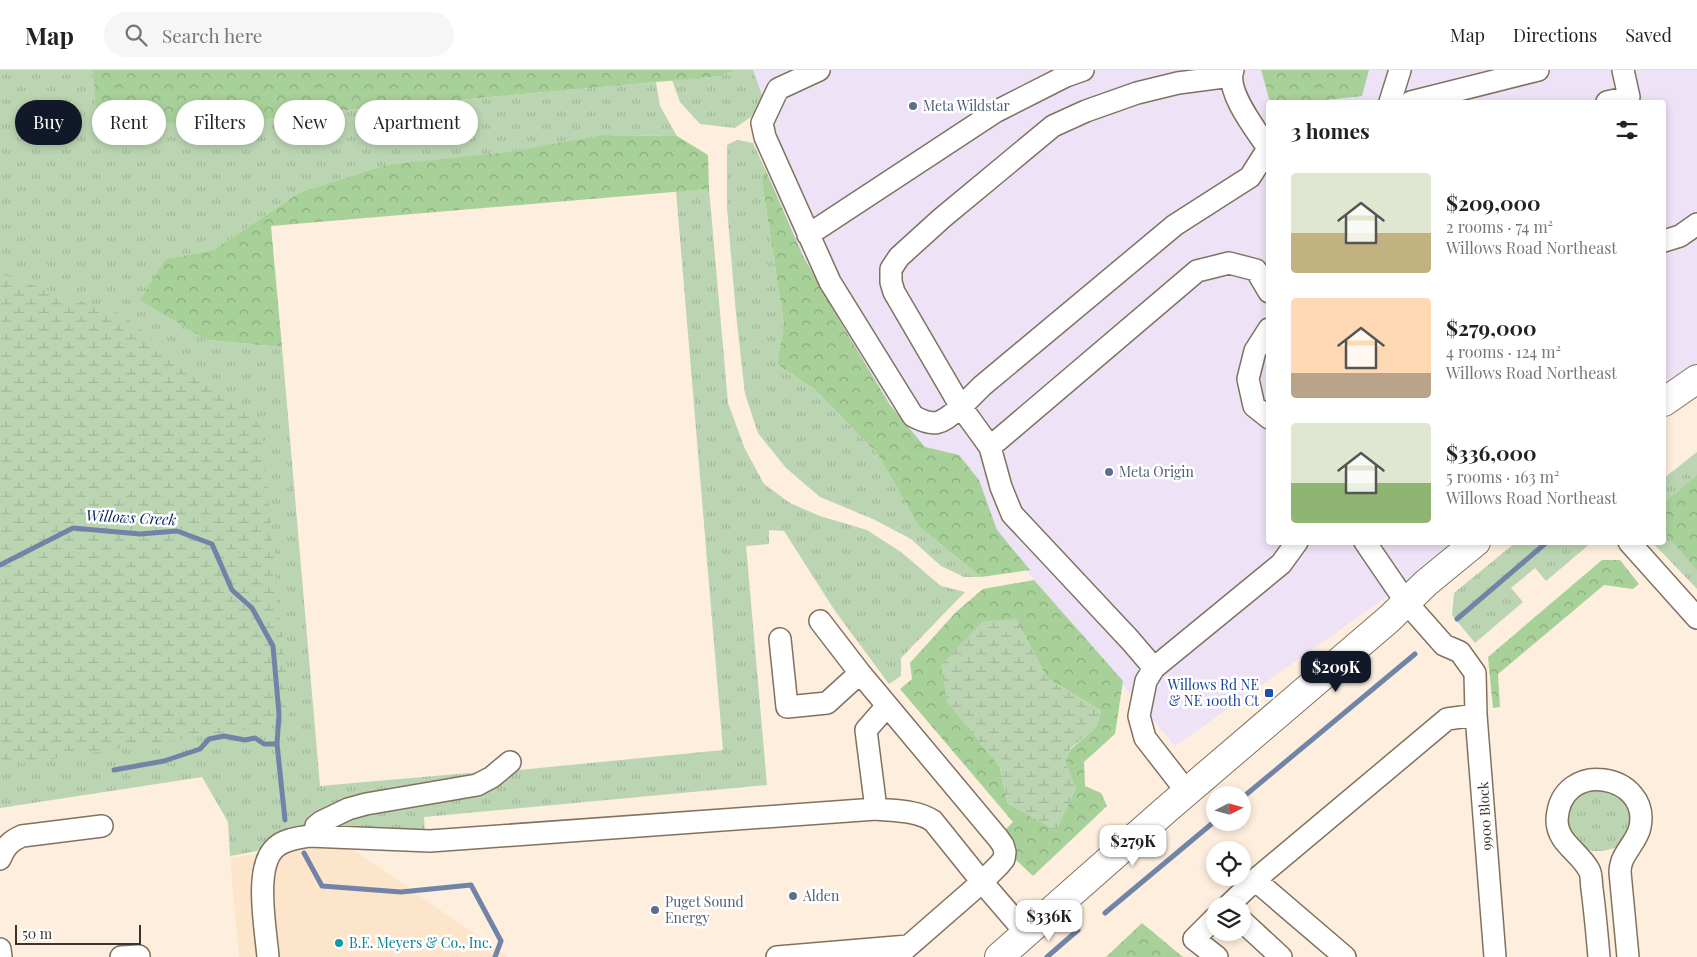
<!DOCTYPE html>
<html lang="en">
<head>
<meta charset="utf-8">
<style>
	body { margin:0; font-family:"Playfair Display",serif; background:#f6f6f6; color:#222; height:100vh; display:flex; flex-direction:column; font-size:19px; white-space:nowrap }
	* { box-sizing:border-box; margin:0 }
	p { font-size:16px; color:#767676 }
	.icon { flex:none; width:28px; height:28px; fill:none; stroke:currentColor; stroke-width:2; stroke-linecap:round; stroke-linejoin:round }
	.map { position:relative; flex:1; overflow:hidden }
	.sheet { position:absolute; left:1266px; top:30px; width:400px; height:445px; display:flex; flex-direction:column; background:#fff; border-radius:5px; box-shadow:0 2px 8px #0003 }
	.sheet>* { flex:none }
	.guide { position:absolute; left:15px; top:30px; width:475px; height:45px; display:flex; gap:10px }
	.needle { width:32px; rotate:84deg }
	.tools { position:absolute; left:1206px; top:716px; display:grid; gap:10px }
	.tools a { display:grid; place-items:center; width:45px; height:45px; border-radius:50%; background:#fff; box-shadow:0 2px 8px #0003; font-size:25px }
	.scale { position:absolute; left:15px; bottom:12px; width:126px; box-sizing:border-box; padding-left:5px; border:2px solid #3b342d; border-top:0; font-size:14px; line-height:18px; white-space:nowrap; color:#3b342d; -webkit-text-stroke:4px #fff; paint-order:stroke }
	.price { position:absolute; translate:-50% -42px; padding:0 11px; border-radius:10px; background:#fff; color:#222; font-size:16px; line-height:32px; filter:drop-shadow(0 1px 2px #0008) }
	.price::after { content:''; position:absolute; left:50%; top:30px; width:15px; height:11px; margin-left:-8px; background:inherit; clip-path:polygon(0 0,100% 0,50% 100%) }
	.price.current { background:#111827; color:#fff }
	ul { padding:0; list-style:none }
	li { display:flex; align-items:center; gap:15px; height:125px; padding:0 25px }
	li span { display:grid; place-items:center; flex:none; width:140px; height:100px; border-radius:5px; color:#555 }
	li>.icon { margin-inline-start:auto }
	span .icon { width:60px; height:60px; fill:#fffc; stroke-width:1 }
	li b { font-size:21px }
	h2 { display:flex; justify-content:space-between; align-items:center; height:60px; padding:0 25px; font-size:21px }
	.pill { padding:0 18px; border-radius:22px; background:#fff; box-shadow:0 2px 8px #0003; font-size:18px; line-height:45px }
	.pill.current { background:#111827; color:#fff }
	header { display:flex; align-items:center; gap:30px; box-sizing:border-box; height:70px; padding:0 25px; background:#fff; border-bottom:1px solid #e0e0e0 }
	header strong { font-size:24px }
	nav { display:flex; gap:28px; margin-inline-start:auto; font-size:18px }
	.search { width:350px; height:45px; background:#f6f6f6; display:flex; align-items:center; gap:12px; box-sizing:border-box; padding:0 18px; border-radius:28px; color:#767676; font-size:19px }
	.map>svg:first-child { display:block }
	.commercial { fill:#ede2f6 }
	.built { fill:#fde5cc }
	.grass { fill:url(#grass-tufts) }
	.forest { fill:url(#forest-crowns); fill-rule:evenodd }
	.wetland { fill:url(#wetland-marsh) }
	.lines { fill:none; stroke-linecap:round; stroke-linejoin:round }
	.stream { stroke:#7184a8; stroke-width:5 }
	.minor-casing { stroke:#817260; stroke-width:24 }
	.major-casing { stroke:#817260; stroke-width:30 }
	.minor { stroke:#fff; stroke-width:21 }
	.major { stroke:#fff; stroke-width:28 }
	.service-dot { fill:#5c6f8a; stroke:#fff; stroke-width:2 }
	.transit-dot { fill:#1a4fb4; stroke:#fff; stroke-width:2 }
	.culture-dot { fill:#0f9aa8; stroke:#fff; stroke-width:2 }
	.labels { text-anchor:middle; stroke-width:5; stroke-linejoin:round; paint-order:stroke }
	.service-label { font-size:14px; fill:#4e5e75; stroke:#fff; text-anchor:start }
	.transit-label { font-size:14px; fill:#164399; stroke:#fff; text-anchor:end }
	.street-label { font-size:14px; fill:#3b342d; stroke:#fff }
	.culture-label { font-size:14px; fill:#0d838f; stroke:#fff; text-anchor:start }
	.water-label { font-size:15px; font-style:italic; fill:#062362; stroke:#fff }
</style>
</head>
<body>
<header>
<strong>Map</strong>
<div class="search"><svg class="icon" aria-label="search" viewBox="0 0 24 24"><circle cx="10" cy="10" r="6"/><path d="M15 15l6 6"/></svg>Search here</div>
<nav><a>Map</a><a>Directions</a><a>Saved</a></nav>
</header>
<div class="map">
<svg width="1697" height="887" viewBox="0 0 1697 887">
	<defs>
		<pattern id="grass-tufts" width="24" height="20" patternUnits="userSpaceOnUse" patternTransform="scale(1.25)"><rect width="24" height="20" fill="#bbd5b2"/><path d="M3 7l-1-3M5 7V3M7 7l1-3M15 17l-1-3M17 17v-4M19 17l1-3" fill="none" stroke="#a2b799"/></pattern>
		<pattern id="forest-crowns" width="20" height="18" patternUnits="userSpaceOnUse" patternTransform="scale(1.25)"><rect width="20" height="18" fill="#a8d19a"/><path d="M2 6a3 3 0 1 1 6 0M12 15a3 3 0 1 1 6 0" fill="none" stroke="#8aaa7e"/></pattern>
		<pattern id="wetland-marsh" width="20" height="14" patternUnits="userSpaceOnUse" patternTransform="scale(1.25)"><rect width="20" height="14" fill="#bbd5b2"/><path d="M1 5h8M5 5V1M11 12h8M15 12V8" fill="none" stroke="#a2b799"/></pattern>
	</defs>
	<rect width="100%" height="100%" fill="#fdeede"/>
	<!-- commercial -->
	<path class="commercial" d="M 749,0 L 1697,0 L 1697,307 L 1664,330 L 1664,32 L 1269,32 L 1269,472 L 1463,473 L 1175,676 L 795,228 Z"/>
	<!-- built -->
	<path class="built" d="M 341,771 L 508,887 L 239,887 L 230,788 Z"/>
	<!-- grass -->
	<path class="grass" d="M 0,0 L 93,0 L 97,38 L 211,61 L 283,46 L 656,12 L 660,36 L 677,66 L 601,65 L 299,123 L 213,180 L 166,189 L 207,270 L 282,277 L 320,716 L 480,702 L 465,710 L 368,726 L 331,735 L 317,743 L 305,755 L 276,763 L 257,781 L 230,786 L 228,752 L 202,707 L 0,738 Z
		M 735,0 L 753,0 L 762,25 L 752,46 L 735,58 L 700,54 L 680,32 L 672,10 L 722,6 Z
		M 737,70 L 753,73 L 766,101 L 761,106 L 784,254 L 777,294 L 814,319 L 877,383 L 919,457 L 981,507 L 964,507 L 941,496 L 911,469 L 873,449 L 820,427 L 786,398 L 758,363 L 745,324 L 736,244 L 727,138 L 727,75 Z
		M 709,119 L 728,333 L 745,379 L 764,414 L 790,433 L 820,446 L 867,460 L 901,482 L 941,516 L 965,522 L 901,588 L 901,606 L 889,614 L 835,541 L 784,461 L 769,460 L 769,474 L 746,476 L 767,715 L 424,747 L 425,763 L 336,760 L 335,751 L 399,737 L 484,723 L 519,700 L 723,680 L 676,121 Z
		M 1697,382 L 1697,519 L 1653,473 L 1664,472 L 1664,408 Z
		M 1515,473 L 1591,473 L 1546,511 L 1535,498 L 1511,518 L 1523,532 L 1475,573 L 1452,545 L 1454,523 Z
		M 1584,717 L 1618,719 L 1633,750 L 1624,771 L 1615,778 L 1603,781 L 1593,781 L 1583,778 L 1568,763 L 1565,742 Z"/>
	<!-- forest -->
	<path class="forest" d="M 93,0 L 735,0 L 722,6 L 283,46 L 211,61 L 96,38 Z
		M 1261,0 L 1369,0 L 1362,26 L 1308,32 L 1270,32 Z
		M 601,65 L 677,66 L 708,85 L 709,119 L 271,156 L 282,277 L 207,270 L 140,230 L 166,189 L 213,180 L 299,123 L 387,95 L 509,82 Z
		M 766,101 L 803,186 L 838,248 L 890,335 L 925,377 L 959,385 L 979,410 L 997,460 L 1030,500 L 981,507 L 919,457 L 877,383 L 814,319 L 777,294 L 784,254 L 761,106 Z
		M 1697,405 L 1697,500 L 1664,462 L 1664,433 Z
		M 1602,490 L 1620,490 L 1639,514 L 1633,519 L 1604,515 L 1498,604 L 1500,637 L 1493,638 L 1488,587 Z
		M 1034,510 L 1123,611 L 1115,664 L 1084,692 L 1085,716 L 1101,723 L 1107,736 L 1033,806 L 1016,790 L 1015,781 L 1005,760 L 1013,752 L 900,619 L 912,609 L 910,593 L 956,542 L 983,519 ZM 1016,549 L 1047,608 L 1101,641 L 1096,657 L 1070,680 L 1065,692 L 1076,719 L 1008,734 L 1000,698 Z
		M 1142,853 L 1183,887 L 1106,887 Z"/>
	<!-- wetland -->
	<path class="wetland" d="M 0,204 L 123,245 L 261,356 L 291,652 L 0,697 Z
		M 1016,549 L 1047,608 L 1101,641 L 1096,657 L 1070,679 L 1066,692 L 1076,719 L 1056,761 L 1008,734 L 1000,698 L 947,632 L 941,595 L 983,551 Z"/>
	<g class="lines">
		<!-- stream -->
		<path class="stream" d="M 0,495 L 73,458 L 140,464 L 177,461 L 212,474 L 232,520 L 252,538 L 273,576 L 279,644 L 277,674 L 285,750
			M 1457,549 L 1547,472
			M 114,700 L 164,691 L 200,679 L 209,669 L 224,666 L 245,670 L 255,668 L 264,674 L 277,674
			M 1242,728 L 1415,584
			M 304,783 L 322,816 L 401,822 L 471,815 L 501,871 L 495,887
			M 1105,843 L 1215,751
			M 1047,887 L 1078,860"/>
		<!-- minor casing -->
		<g class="minor-casing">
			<path id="minor" d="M 819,0 L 778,19 L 762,53 L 765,67 L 830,212 L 913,346 C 937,359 942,352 961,337 L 990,377 L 1001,417 L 1012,444 L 1130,570 L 1154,598 L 1146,611 L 1139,646 L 1145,668 L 1187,722
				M 1233,0 C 1225,21 1256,60 1268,78
				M 1231,6 L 1178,13 L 1137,23 L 1086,41 L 1053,56 L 942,148 L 899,187 L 891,199 L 891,212 L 894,222 L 961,337 L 982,316 L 1175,155 L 1250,107 L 1269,77
				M 1390,32 L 1400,0
				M 1411,32 L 1538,0
				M 1607,32 L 1629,27 L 1623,0
				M 808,165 L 995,42 L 1066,6 L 1083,0
				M 1664,171 L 1680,166 L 1697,154
				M 1269,259 L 1255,281 L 1248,309 L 1254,336 L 1269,348
				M 990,377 L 1197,201 L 1229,193 L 1256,200 L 1269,222
				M 1365,472 L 1406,532 L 1444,575 L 1460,582 L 1475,603 L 1476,645 L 1495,887
				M 1629,472 L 1697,548
				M 820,551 L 860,603 L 998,768 L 1003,775 L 1005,782 L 1004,789 L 999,795 L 982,812 L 896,887
				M 780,569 L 787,637 L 827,633 L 860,603
				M 1154,598 L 1281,494 L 1297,472
				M 876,739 L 866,660 L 887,636
				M 315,766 L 316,756 L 321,752 L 348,739 L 366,734 L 477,715 L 492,707 L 510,692
				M 0,789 C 5,777 10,771 22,766 L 102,756
				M 1255,810 L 1345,887
				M 1229,835 L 1255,810 L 1447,649 L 1476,645
				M 1215,848 L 1194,869 L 1217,887
				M 1242,851 L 1281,887
				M 0,879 L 1,887
				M 121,887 L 139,886
				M 268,887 C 266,860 253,796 276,777 C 285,769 298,768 309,766 L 430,771 L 876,739 C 894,741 917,740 933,751 L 982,812 L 1026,863
				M 777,887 L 908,876
				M 1599,887 C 1597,864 1595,841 1592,819 C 1591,813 1592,805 1589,800 C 1579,781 1557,773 1557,750 C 1560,687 1651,704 1640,757 C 1638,769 1626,780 1622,791 C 1621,794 1620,798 1620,802 L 1628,887"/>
		</g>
		<!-- major casing -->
		<g class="major-casing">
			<path id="major" d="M 1664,332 L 1697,309
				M 999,887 L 1168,738 L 1389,549 L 1426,513 L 1476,472"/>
		</g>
		<!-- minor -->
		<use href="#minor" class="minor"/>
		<!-- major -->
		<use href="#major" class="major"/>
	</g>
	<!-- markers -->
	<g class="service-dot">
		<circle cx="913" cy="36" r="5"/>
		<circle cx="1109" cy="402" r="5"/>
		<circle cx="793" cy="826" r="5"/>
		<circle cx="655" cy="840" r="5"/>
	</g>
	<rect class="transit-dot" x="1264" y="618" width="10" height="10" rx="2.5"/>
	<circle class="culture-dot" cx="339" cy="873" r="5"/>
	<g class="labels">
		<!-- service labels -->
		<g class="service-label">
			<text x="923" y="41">Meta Wildstar</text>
			<text x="1119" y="407">Meta Origin</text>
			<text x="803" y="831">Alden</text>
			<text x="665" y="837">Puget Sound<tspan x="665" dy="16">Energy</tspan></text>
		</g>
		<!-- transit labels -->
		<g class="transit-label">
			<text x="1259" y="620">Willows Rd NE<tspan x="1259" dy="16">&amp; NE 100th Ct</tspan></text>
		</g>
		<!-- street labels -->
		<g class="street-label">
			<text transform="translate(1485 746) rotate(-93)" y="5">9900 Block</text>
		</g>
		<!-- culture labels -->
		<g class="culture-label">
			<text x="349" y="878">B.E. Meyers &amp; Co., Inc.</text>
		</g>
		<!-- water labels -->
		<g class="water-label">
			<text transform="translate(131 448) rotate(3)" y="5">Willows Creek</text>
		</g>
	</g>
</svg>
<div class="tools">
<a><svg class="needle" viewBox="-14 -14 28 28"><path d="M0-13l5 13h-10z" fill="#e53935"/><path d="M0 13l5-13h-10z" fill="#767676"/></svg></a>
<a><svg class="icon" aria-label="locate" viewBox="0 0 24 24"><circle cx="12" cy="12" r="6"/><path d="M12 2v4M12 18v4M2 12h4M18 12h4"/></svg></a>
<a><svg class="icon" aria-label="layers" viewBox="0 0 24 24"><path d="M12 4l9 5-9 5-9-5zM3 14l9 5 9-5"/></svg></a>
</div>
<div class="scale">50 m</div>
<b class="price current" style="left:1336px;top:623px">$209K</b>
<b class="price" style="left:1133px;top:797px">$279K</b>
<b class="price" style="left:1049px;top:872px">$336K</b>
<div class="guide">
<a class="pill current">Buy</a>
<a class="pill">Rent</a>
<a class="pill">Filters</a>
<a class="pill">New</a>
<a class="pill">Apartment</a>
</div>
<section class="sheet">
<h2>3 homes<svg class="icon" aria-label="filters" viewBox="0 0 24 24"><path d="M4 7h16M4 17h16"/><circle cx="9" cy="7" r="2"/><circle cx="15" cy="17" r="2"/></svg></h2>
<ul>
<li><span style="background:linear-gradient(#dfe7d0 60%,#c2b280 0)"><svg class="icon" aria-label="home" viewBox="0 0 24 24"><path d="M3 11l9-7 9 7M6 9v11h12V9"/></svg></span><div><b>$209,000</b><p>2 rooms · 74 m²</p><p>Willows Road Northeast</p></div></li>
<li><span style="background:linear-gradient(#ffd9b3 75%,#b9a48a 0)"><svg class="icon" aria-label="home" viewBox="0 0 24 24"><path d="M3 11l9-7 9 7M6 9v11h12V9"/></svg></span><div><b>$279,000</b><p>4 rooms · 124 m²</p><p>Willows Road Northeast</p></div></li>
<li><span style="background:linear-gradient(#dfe7d0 60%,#8fb573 0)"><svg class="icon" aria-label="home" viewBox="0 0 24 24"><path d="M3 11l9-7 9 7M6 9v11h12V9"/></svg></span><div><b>$336,000</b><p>5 rooms · 163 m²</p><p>Willows Road Northeast</p></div></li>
</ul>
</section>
</div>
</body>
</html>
